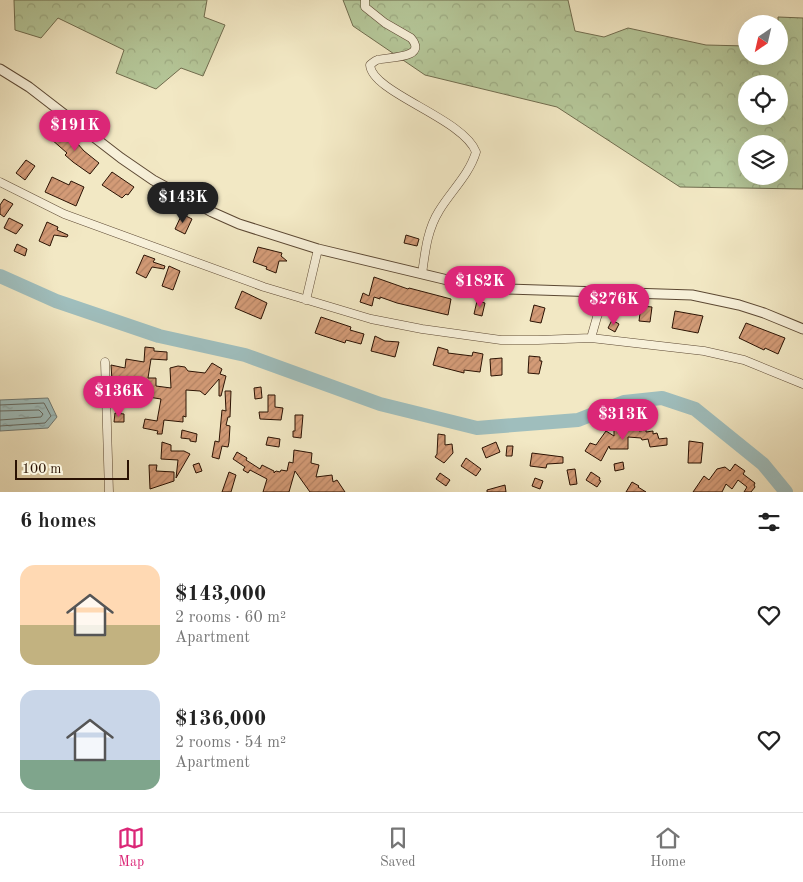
<!DOCTYPE html>
<html lang="en">
<head>
<meta charset="utf-8">
<style>
	body { margin:0; font-family:"Old Standard TT",serif; background:#f6f6f6; color:#222; height:100vh; display:flex; flex-direction:column; font-size:19px; white-space:nowrap }
	* { box-sizing:border-box; margin:0 }
	p { font-size:16px; color:#767676 }
	.icon { flex:none; width:28px; height:28px; fill:none; stroke:currentColor; stroke-width:2; stroke-linecap:round; stroke-linejoin:round }
	.map { position:relative; height:492px; overflow:hidden }
	.drawer { display:flex; flex-direction:column; background:#fff; flex:1 }
	.drawer>* { flex:none }
	.needle { width:32px; rotate:214deg }
	.fabs { position:absolute; left:738px; top:15px; display:grid; gap:10px }
	.fabs a { display:grid; place-items:center; width:50px; height:50px; border-radius:50%; background:#fff; box-shadow:0 5px 20px #0002; font-size:25px }
	.scale { position:absolute; left:15px; bottom:12px; width:114px; box-sizing:border-box; padding-left:5px; border:2px solid #2a1203; border-top:0; font-size:14px; line-height:18px; white-space:nowrap; color:#2a1203; -webkit-text-stroke:4px #f7f0d9; paint-order:stroke }
	.price { position:absolute; translate:-50% -42px; padding:0 11px; border-radius:18px; background:#db2777; color:#fff; font-size:16px; line-height:32px; filter:drop-shadow(0 1px 2px #0008) }
	.price::after { content:''; position:absolute; left:50%; top:30px; width:15px; height:11px; margin-left:-8px; background:inherit; clip-path:polygon(0 0,100% 0,50% 100%) }
	.price.current { background:#222; color:#fff }
	ul { padding:0; list-style:none }
	li { display:flex; align-items:center; gap:15px; height:125px; padding:0 20px }
	li span { display:grid; place-items:center; flex:none; width:140px; height:100px; border-radius:15px; color:#555 }
	li>.icon { margin-inline-start:auto }
	span .icon { width:60px; height:60px; fill:#fffc; stroke-width:1 }
	li b { font-size:21px }
	h2 { display:flex; justify-content:space-between; align-items:center; height:60px; padding:0 20px; font-size:21px }
	.dock { display:flex; justify-content:space-around; align-items:center; height:70px; border-top:1px solid #e0e0e0; background:#fff; font-size:14px; color:#767676 }
	.dock a { display:grid; justify-items:center; gap:2px }
	.dock .current { color:#db2777 }
	.map>svg:first-child { display:block }
	.forest { fill:url(#forest-crowns); stroke:#706c4e; fill-rule:evenodd }
	.water { fill:url(#water-ripples); stroke:#707973 }
	.lines { fill:none; stroke-linecap:round; stroke-linejoin:round }
	.shore { stroke:#646860; stroke-width:1 }
	.river { stroke:#9fbebd; stroke-width:14 }
	.building { fill:url(#building-hatch); stroke:#2a1203 }
	.minor-casing { stroke:#5c4833; stroke-width:9 }
	.tertiary-casing { stroke:#5c4833; stroke-width:11 }
	.minor { stroke:#f7f0d9; stroke-width:8 }
	.tertiary { stroke:#f7f0d9; stroke-width:9 }
</style>
</head>
<body>
<div class="map">
<svg width="803" height="492" viewBox="0 0 803 492">
	<defs>
		<pattern id="forest-crowns" width="20" height="18" patternUnits="userSpaceOnUse" patternTransform="scale(1.25)"><rect width="20" height="18" fill="#b5c799"/><path d="M2 6a3 3 0 1 1 6 0M12 15a3 3 0 1 1 6 0" fill="none" stroke="#9caa82"/></pattern>
		<pattern id="water-ripples" width="26" height="14" patternUnits="userSpaceOnUse" patternTransform="scale(1.25)"><rect width="26" height="14" fill="#9fbebd"/><path d="M2 4q2-2 4 0t4 0M15 11q2-2 4 0t4 0" fill="none" stroke="#89a2a1"/></pattern>
		<pattern id="building-hatch" width="6" height="6" patternUnits="userSpaceOnUse" patternTransform="scale(1.25)"><rect width="6" height="6" fill="#d39b77"/><path d="M-1 1l2-2M0 6l6-6M5 7l2-2" fill="none" stroke="#b58465"/></pattern>
	</defs>
	<rect width="100%" height="100%" fill="#f2e8c4"/>
	<filter id="stains"><feTurbulence type="fractalNoise" baseFrequency=".004" numOctaves="4"/><feColorMatrix values="0 0 0 0 .2 0 0 0 0 .09 0 0 0 0 .02 0 0 0 .5 -.17"/></filter>
	<radialGradient id="worn" r=".72"><stop offset=".6" stop-color="#630" stop-opacity="0"/><stop offset="1" stop-color="#630" stop-opacity=".3"/></radialGradient>
	<!-- forest -->
	<path class="forest" d="M 14,0 L 207,0 L 204,17 L 225,25 L 203,76 L 181,68 L 156,89 L 116,73 L 124,50 L 58,18 L 41,38 L 15,30 Z
		M 343,0 L 568,0 L 575,31 L 604,37 L 628,28 L 706,45 L 746,46 L 746,56 L 779,56 L 778,17 L 803,18 L 803,189 L 680,187 L 557,107 L 425,75 L 353,26 ZM 746,84 L 779,84 L 779,116 L 746,116 ZM 746,144 L 779,144 L 779,176 L 746,176 Z"/>
	<!-- water -->
	<path class="water" d="M 48,398 L 57,417 L 48,428 L 0,431 L 0,400 Z"/>
	<g class="lines">
		<!-- shore -->
		<path class="shore" d="M 0,405 L 44,403 L 51,416 L 45,423 L 0,426
			M 0,411 L 39,410 L 43,414 L 41,417 L 0,420"/>
		<!-- river -->
		<path class="river" d="M 0,276 L 56,301 L 159,336 L 245,355 L 380,404 L 477,428 L 578,420 L 624,402 L 662,398 L 695,409 L 763,464 L 786,492"/>
	</g>
	<!-- building -->
	<path class="building" d="M 58,130 L 77,143 L 84,151 L 99,163 L 90,174 L 73,162 L 65,155 L 67,153 L 51,139 Z
		M 26,160 L 35,166 L 25,180 L 16,173 Z
		M 112,172 L 134,187 L 128,195 L 126,194 L 122,198 L 102,185 Z
		M 52,177 L 69,185 L 71,181 L 84,187 L 76,206 L 45,192 Z
		M 4,199 L 13,204 L 4,217 L 0,214 L 0,205 Z
		M 182,214 L 192,219 L 185,234 L 175,229 Z
		M 9,218 L 23,225 L 16,234 L 4,228 Z
		M 47,222 L 58,227 L 57,230 L 68,235 L 67,237 L 54,235 L 50,246 L 39,241 Z
		M 406,235 L 419,239 L 417,246 L 404,243 Z
		M 17,244 L 27,249 L 25,256 L 14,251 Z
		M 258,247 L 282,253 L 281,256 L 287,261 L 279,261 L 276,273 L 266,269 L 267,267 L 253,262 Z
		M 144,255 L 155,259 L 153,262 L 165,266 L 164,269 L 152,267 L 146,278 L 136,273 Z
		M 169,266 L 180,271 L 173,290 L 162,286 Z
		M 374,277 L 408,289 L 409,288 L 451,299 L 448,315 L 397,303 L 380,297 L 380,299 L 374,297 L 372,306 L 360,302 L 363,293 L 369,296 Z
		M 242,291 L 267,303 L 261,319 L 235,308 Z
		M 477,301 L 485,303 L 482,316 L 474,314 Z
		M 534,305 L 545,308 L 541,323 L 530,321 Z
		M 641,306 L 652,307 L 650,322 L 639,321 Z
		M 675,311 L 703,316 L 698,333 L 672,328 Z
		M 321,317 L 351,327 L 350,330 L 364,334 L 361,344 L 346,340 L 345,343 L 315,333 Z
		M 612,320 L 619,324 L 615,332 L 608,328 Z
		M 746,323 L 785,338 L 778,354 L 765,348 L 764,350 L 739,338 Z
		M 375,336 L 385,341 L 399,342 L 395,357 L 371,351 Z
		M 145,347 L 154,348 L 154,351 L 167,352 L 167,360 L 151,359 L 148,378 L 156,378 L 156,386 L 171,388 L 170,368 L 178,366 L 185,367 L 188,371 L 205,373 L 212,363 L 222,369 L 220,374 L 226,376 L 221,396 L 219,396 L 219,379 L 205,395 L 200,391 L 186,390 L 186,417 L 183,416 L 183,422 L 164,420 L 162,434 L 157,434 L 158,431 L 143,428 L 145,419 L 157,421 L 161,399 L 148,397 L 149,386 L 123,380 L 123,396 L 113,396 L 111,365 L 125,368 L 126,359 L 144,362 Z
		M 438,347 L 448,350 L 448,353 L 472,356 L 473,352 L 483,354 L 480,372 L 464,370 L 464,373 L 433,365 Z
		M 529,356 L 540,357 L 540,361 L 542,361 L 539,374 L 528,373 Z
		M 502,358 L 502,375 L 491,376 L 490,359 Z
		M 261,387 L 262,398 L 255,399 L 254,388 Z
		M 225,391 L 231,391 L 230,417 L 228,417 L 226,425 L 230,426 L 229,442 L 228,447 L 222,446 L 219,459 L 212,457 L 215,441 L 219,442 L 222,410 L 226,411 Z
		M 268,395 L 275,395 L 275,407 L 283,408 L 281,420 L 260,419 L 259,412 L 268,412 Z
		M 115,413 L 124,414 L 124,422 L 114,422 Z
		M 295,415 L 303,415 L 301,438 L 293,437 L 293,431 L 295,431 Z
		M 614,428 L 639,428 L 639,431 L 646,430 L 646,432 L 653,431 L 653,434 L 657,433 L 659,439 L 667,438 L 667,445 L 650,447 L 648,439 L 642,440 L 641,438 L 628,437 L 628,449 L 610,449 L 609,446 L 601,461 L 585,451 L 590,443 L 596,445 L 606,431 L 614,436 Z
		M 182,430 L 197,434 L 196,442 L 190,441 L 190,439 L 181,438 Z
		M 438,434 L 445,435 L 445,445 L 452,444 L 453,453 L 444,463 L 435,457 L 437,454 Z
		M 268,437 L 280,439 L 279,447 L 266,445 Z
		M 689,441 L 703,443 L 701,463 L 688,463 Z
		M 162,442 L 171,445 L 171,451 L 184,451 L 190,454 L 176,478 L 178,460 L 161,459 Z
		M 496,442 L 500,452 L 486,458 L 482,448 Z
		M 507,446 L 513,446 L 512,456 L 506,456 Z
		M 294,450 L 312,453 L 311,463 L 319,465 L 316,477 L 332,475 L 333,482 L 337,480 L 345,492 L 310,492 L 295,471 L 289,492 L 263,492 L 267,479 L 250,470 L 248,473 L 243,470 L 245,467 L 233,459 L 237,452 L 247,458 L 246,460 L 260,469 L 262,465 L 274,471 L 274,473 L 276,471 L 280,472 L 281,470 L 287,471 L 289,462 L 293,463 Z
		M 532,453 L 563,457 L 563,463 L 547,464 L 546,468 L 530,466 Z
		M 466,458 L 481,469 L 476,476 L 461,466 Z
		M 623,462 L 624,469 L 615,471 L 614,464 Z
		M 199,463 L 202,471 L 196,473 L 193,465 Z
		M 735,464 L 745,471 L 743,474 L 755,483 L 754,485 L 755,487 L 751,492 L 744,492 L 747,487 L 738,480 L 732,489 L 726,484 L 722,492 L 693,492 L 704,476 L 709,480 L 717,469 L 725,467 L 730,471 Z
		M 149,465 L 157,465 L 156,471 L 174,472 L 174,481 L 150,489 Z
		M 575,469 L 577,484 L 570,485 L 567,470 Z
		M 229,472 L 236,475 L 231,492 L 222,492 Z
		M 591,472 L 600,478 L 599,480 L 601,481 L 597,487 L 586,480 Z
		M 440,473 L 450,480 L 446,486 L 436,479 Z
		M 535,478 L 543,481 L 540,489 L 532,486 Z
		M 632,482 L 639,486 L 638,487 L 646,492 L 626,492 Z
		M 505,485 L 506,492 L 487,492 L 487,490 Z"/>
	<g class="lines">
		<!-- minor casing -->
		<g class="minor-casing">
			<path id="minor" d="M 365,0 L 365,7 L 385,23 L 411,38 C 429,59 386,57 377,60 C 376,60 371,64 370,65 C 372,93 463,118 476,152 C 469,175 451,191 439,211 C 427,230 425,253 422,274
				M 0,182 L 64,214 L 264,287 L 371,319 L 422,329 L 501,340 L 538,340 L 591,338 L 704,351 L 744,360 L 803,384
				M 306,300 L 318,249
				M 591,338 L 597,317 L 608,291
				M 105,362 L 109,492"/>
		</g>
		<!-- tertiary casing -->
		<g class="tertiary-casing">
			<path id="tertiary" d="M 0,69 L 29,87 L 121,158 L 153,180 L 212,212 L 239,224 L 318,249 L 481,288 L 692,295 L 739,305 L 764,313 L 803,329"/>
		</g>
		<!-- minor -->
		<use href="#minor" class="minor"/>
		<!-- tertiary -->
		<use href="#tertiary" class="tertiary"/>
	</g>
	<rect width="100%" height="100%" filter="url(#stains)"/>
	<rect width="100%" height="100%" fill="url(#worn)"/>
</svg>
<div class="fabs">
<a><svg class="needle" viewBox="-14 -14 28 28"><path d="M0-13l5 13h-10z" fill="#e53935"/><path d="M0 13l5-13h-10z" fill="#767676"/></svg></a>
<a><svg class="icon" aria-label="locate" viewBox="0 0 24 24"><circle cx="12" cy="12" r="6"/><path d="M12 2v4M12 18v4M2 12h4M18 12h4"/></svg></a>
<a><svg class="icon" aria-label="layers" viewBox="0 0 24 24"><path d="M12 4l9 5-9 5-9-5zM3 14l9 5 9-5"/></svg></a>
</div>
<div class="scale">100 m</div>
<b class="price" style="left:75px;top:152px">$191K</b>
<b class="price current" style="left:183px;top:224px">$143K</b>
<b class="price" style="left:480px;top:308px">$182K</b>
<b class="price" style="left:614px;top:326px">$276K</b>
<b class="price" style="left:119px;top:418px">$136K</b>
<b class="price" style="left:623px;top:441px">$313K</b>
</div>
<section class="drawer">
<h2>6 homes<svg class="icon" aria-label="filters" viewBox="0 0 24 24"><path d="M4 7h16M4 17h16"/><circle cx="9" cy="7" r="2"/><circle cx="15" cy="17" r="2"/></svg></h2>
<ul>
<li><span style="background:linear-gradient(#ffd9b3 60%,#c2b280 0)"><svg class="icon" aria-label="home" viewBox="0 0 24 24"><path d="M3 11l9-7 9 7M6 9v11h12V9"/></svg></span><div><b>$143,000</b><p>2 rooms · 60 m²</p><p>Apartment</p></div><svg class="icon" aria-label="heart" viewBox="0 0 24 24"><path d="M12 20l-8-8c-3-5 5-10 8-4 3-6 11-1 8 4z"/></svg></li>
<li><span style="background:linear-gradient(#c9d6e8 70%,#7fa58c 0)"><svg class="icon" aria-label="home" viewBox="0 0 24 24"><path d="M3 11l9-7 9 7M6 9v11h12V9"/></svg></span><div><b>$136,000</b><p>2 rooms · 54 m²</p><p>Apartment</p></div><svg class="icon" aria-label="heart" viewBox="0 0 24 24"><path d="M12 20l-8-8c-3-5 5-10 8-4 3-6 11-1 8 4z"/></svg></li>
</ul>
</section>
<nav class="dock">
<a class="current"><svg class="icon" aria-label="map" viewBox="0 0 24 24"><path d="M3 6l6-2 6 2 6-2v14l-6 2-6-2-6 2zM9 4v14M15 6v14"/></svg>Map</a>
<a><svg class="icon" aria-label="saved" viewBox="0 0 24 24"><path d="M7 4h10v16l-5-4-5 4z"/></svg>Saved</a>
<a><svg class="icon" aria-label="home" viewBox="0 0 24 24"><path d="M3 11l9-7 9 7M6 9v11h12V9"/></svg>Home</a>
</nav>
</body>
</html>
